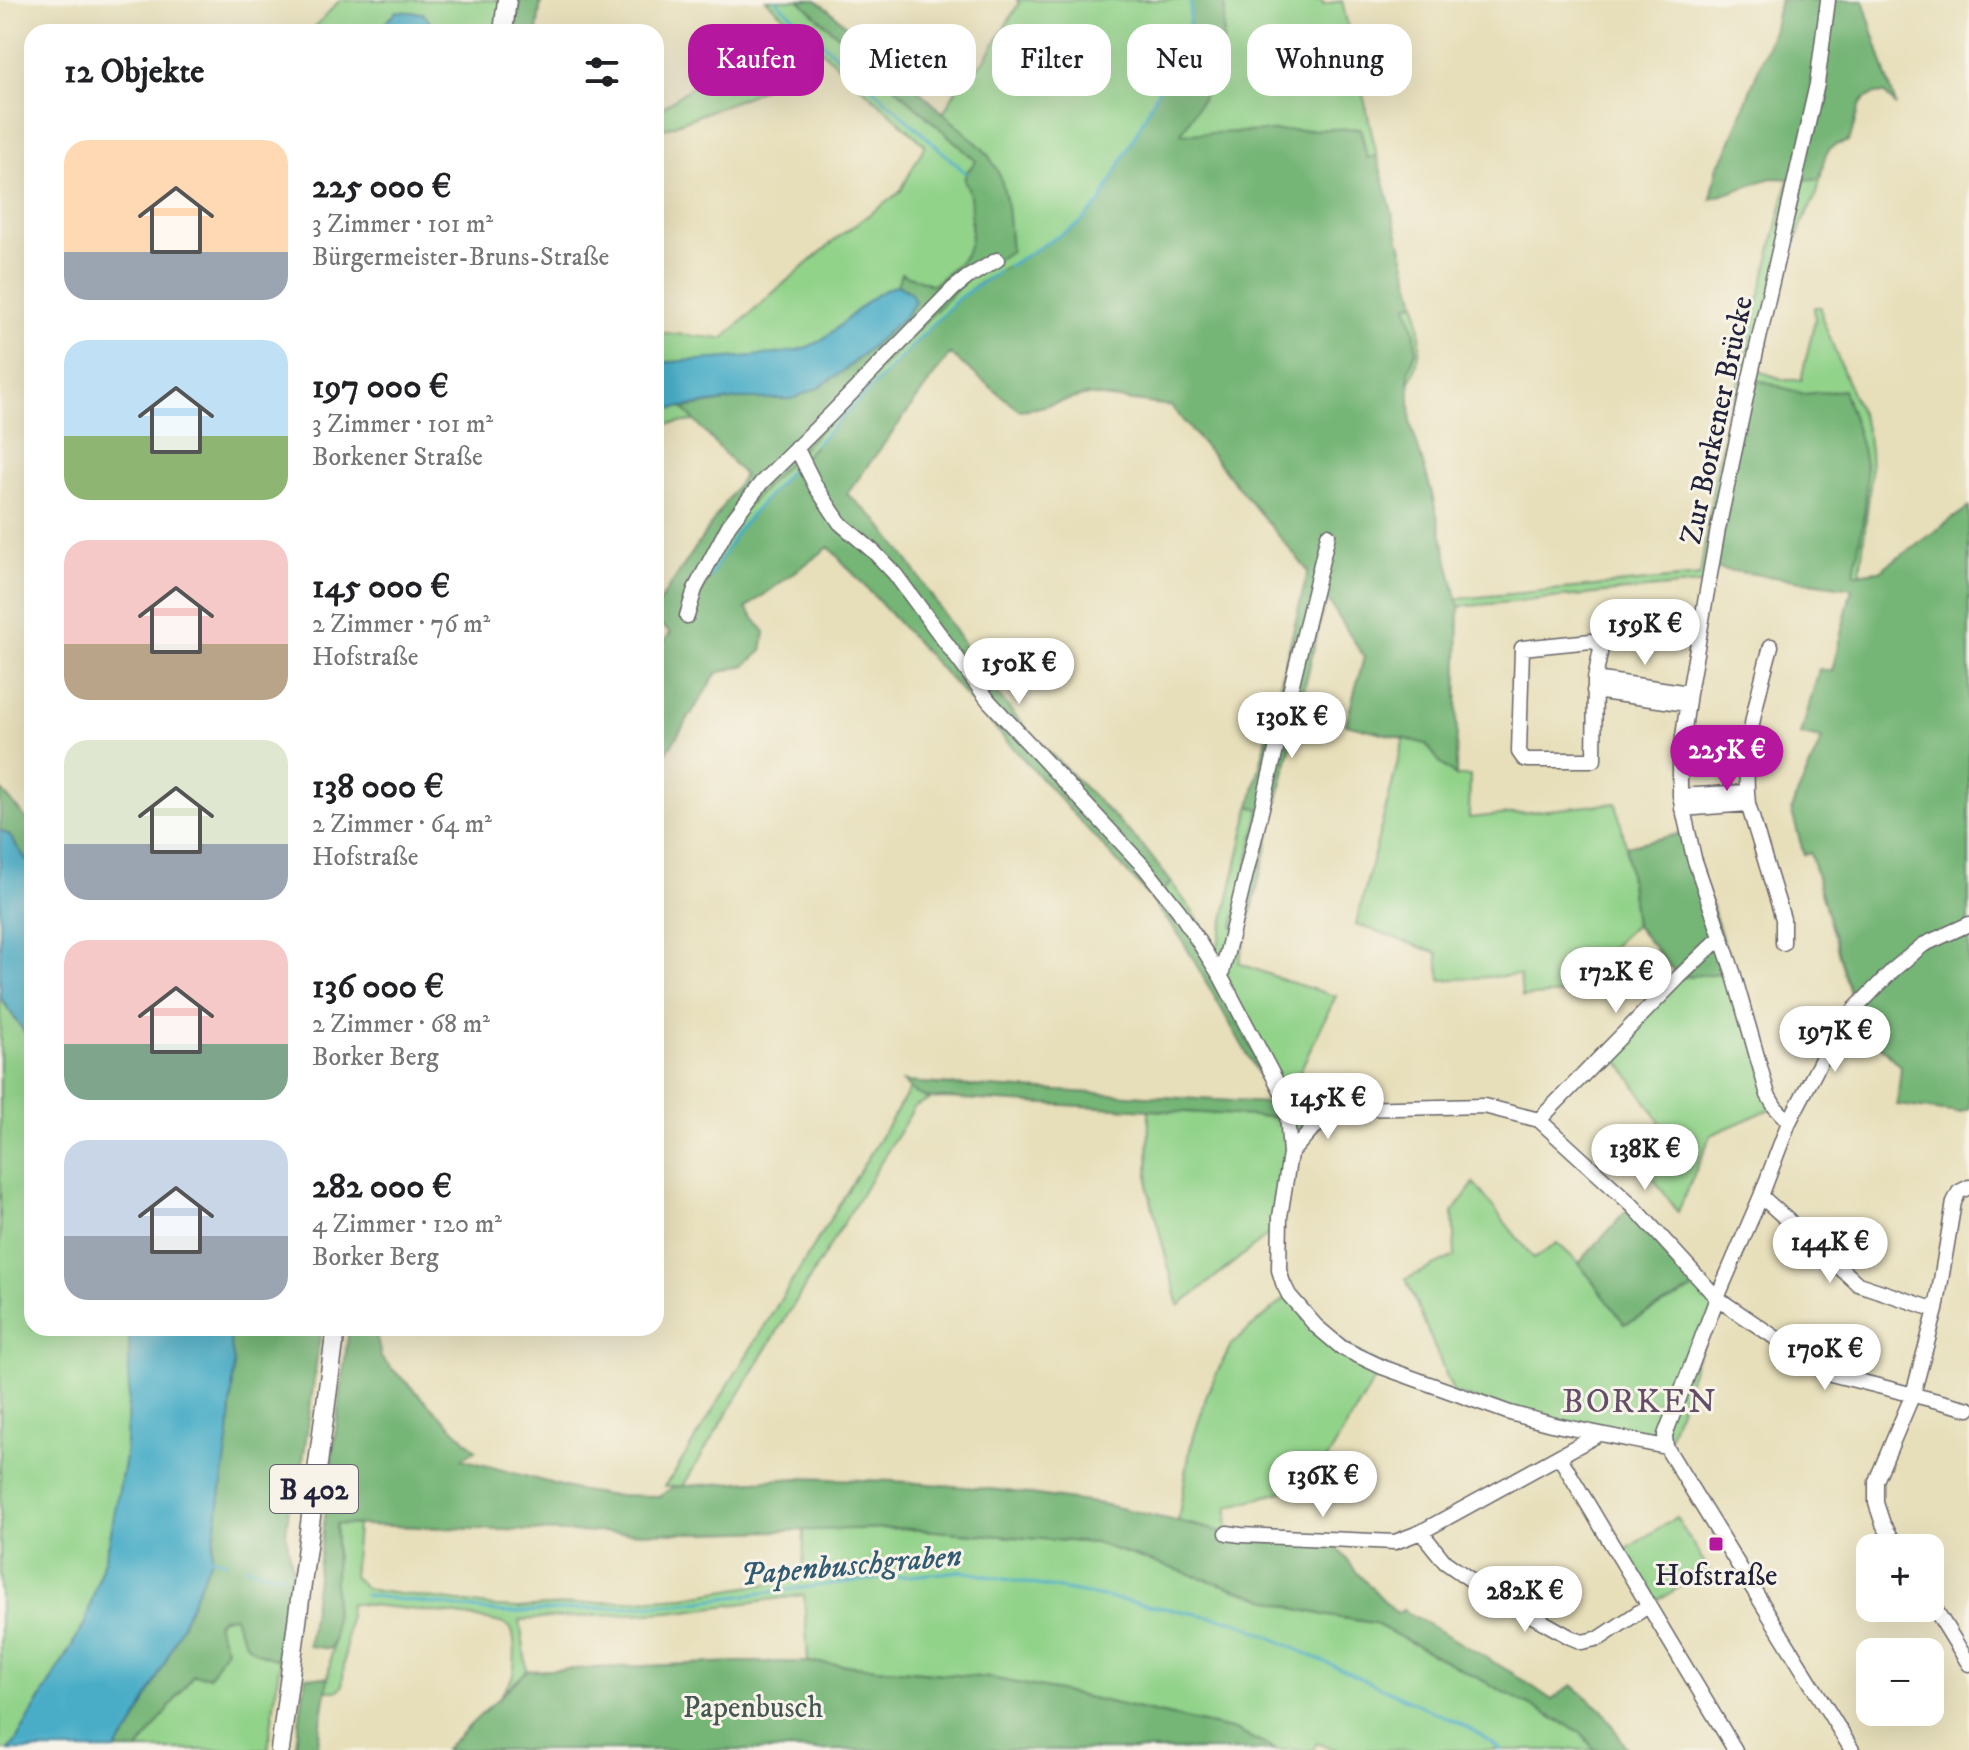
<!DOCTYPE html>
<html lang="de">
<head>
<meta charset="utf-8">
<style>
	body { margin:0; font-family:"IM FELL DW Pica",serif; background:#f6f6f6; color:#202124; height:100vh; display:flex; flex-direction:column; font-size:30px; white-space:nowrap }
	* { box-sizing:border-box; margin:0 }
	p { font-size:26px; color:#757577 }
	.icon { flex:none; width:44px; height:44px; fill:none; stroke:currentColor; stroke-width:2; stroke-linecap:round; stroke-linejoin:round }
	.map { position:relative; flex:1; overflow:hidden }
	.sheet { position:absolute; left:24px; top:24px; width:640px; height:1312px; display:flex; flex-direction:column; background:#fff; border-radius:24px; box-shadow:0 8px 32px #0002 }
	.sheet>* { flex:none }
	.hud { position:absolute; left:688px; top:24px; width:760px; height:72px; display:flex; gap:16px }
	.buttons { position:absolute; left:1856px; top:1534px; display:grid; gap:16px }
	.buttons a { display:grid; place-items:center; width:88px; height:88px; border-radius:16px; background:#fff; box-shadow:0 8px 32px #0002; font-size:40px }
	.price { position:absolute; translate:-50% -68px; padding:0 18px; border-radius:28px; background:#fff; color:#222; font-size:26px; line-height:52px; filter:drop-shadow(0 2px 4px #0008) }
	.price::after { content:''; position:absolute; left:50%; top:48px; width:24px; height:18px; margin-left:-12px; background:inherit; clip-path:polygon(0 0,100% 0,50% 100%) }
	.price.selected { background:#b5179e; color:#fff }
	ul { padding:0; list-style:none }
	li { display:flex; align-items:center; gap:24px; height:200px; padding:0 40px }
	li span { display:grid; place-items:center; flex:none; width:224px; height:160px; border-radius:24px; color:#555 }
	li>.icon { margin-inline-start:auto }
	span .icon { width:96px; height:96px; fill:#fffc; stroke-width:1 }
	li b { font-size:34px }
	h2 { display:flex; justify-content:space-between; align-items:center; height:96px; padding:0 40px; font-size:34px }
	.pill { padding:0 28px; border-radius:24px; background:#fff; box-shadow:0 8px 32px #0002; font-size:28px; line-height:72px }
	.pill.selected { background:#b5179e; color:#fff }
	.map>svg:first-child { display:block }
	.green { fill:#92d38a; stroke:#5a7a62; stroke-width:2 }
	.forest { fill:#75b576; stroke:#4c6c58; stroke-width:2 }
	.water { fill:#48adc7; stroke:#356881; stroke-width:2 }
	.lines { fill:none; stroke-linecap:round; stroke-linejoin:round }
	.stream { stroke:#48adc7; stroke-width:3 }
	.minor-casing { stroke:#676467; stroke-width:17 }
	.major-casing { stroke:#676467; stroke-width:21 }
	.minor { stroke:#fff; stroke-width:14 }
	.major { stroke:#fff; stroke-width:18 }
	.poi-dot { fill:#b5179e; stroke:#f7f3e8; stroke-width:3 }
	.labels { text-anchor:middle; stroke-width:6; stroke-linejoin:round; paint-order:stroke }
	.shield { fill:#f7f3e8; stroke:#62616f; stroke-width:2 }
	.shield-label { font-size:28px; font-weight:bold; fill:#22223b }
	.street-label { font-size:30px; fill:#22223b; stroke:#f7f3e8 }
	.poi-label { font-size:30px; fill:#22223b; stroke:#f7f3e8 }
	.park-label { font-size:30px; fill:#445753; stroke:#f7f3e8 }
	.water-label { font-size:32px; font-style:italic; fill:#315a73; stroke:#f7f3e8 }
	.quarter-label { font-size:34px; letter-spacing:2px; fill:#624e68; stroke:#f7f3e8 }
</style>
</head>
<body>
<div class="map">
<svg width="1969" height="1750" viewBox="0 0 1969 1750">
	<rect width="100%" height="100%" fill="#f7f3e8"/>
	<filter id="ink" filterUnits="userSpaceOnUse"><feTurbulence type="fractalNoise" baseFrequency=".0125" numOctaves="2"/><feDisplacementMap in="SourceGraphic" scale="16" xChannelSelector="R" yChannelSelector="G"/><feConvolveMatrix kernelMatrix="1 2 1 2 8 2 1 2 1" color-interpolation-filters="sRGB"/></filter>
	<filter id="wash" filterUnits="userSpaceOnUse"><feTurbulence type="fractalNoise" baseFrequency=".006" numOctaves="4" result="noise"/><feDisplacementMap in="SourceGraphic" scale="32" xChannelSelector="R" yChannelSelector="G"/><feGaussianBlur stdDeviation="1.8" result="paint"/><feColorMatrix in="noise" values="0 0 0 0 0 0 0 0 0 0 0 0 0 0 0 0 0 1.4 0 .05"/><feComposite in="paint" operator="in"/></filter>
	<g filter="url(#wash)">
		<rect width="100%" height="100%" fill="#e7dfba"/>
		<!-- green -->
		<path class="green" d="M 340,0 L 508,0 L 504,32 L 310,32 Z
			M 766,0 L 799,0 L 936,125 L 958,87 L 985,60 L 1019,3 L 1017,0 L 1204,0 L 1156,153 L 1036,281 L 898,361 L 789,472 L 738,530 L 687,616 L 695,589 L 761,482 L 696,421 L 656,425 L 656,332 L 723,339 L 775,291 L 841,235 L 900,192 L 925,145 Z
			M 1223,0 L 1321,0 L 1323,4 L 1342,1 L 1377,156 L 1367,158 L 1361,129 L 1180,135 L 1210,86 L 1222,56 L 1225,7 Z
			M 777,26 L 803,60 L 789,75 L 750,95 L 656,132 L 656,112 L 697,83 L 734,35 Z
			M 1789,178 L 1820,180 L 1817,194 L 1804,219 L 1789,260 L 1759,371 L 1785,380 L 1801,380 L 1815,320 L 1814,307 L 1821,307 L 1822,318 L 1866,428 L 1870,451 L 1871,477 L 1860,573 L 1854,574 L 1864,505 L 1804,394 L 1750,378 L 1709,583 L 1459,607 L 1457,599 L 1700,576 L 1715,476 Z
			M 1416,302 C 1422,332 1423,356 1409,384 L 1409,370 L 1416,351 L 1407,305 Z
			M 1404,738 L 1426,744 L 1442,765 L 1456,776 L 1470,776 L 1469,818 L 1616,803 L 1626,846 L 1635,925 L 1562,994 L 1522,997 L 1520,975 L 1441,980 L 1437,953 L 1356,924 Z
			M 1250,806 L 1261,809 L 1234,927 L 1247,930 L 1239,963 L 1286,981 L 1336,996 L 1286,1100 L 1332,1115 L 1290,1154 L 1280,1217 L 1268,1235 L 1179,1306 L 1148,1189 L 1149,1110 L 1288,1118 L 1163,891 L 1171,882 L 1197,918 L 1217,950 Z
			M 1733,972 L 1775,1107 L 1711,1135 L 1678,1212 L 1634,1152 L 1660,1122 L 1610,1048 L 1679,977 Z
			M 0,997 L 32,1043 L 32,1328 L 129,1328 L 129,1387 L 125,1458 L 109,1543 L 85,1623 L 14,1744 L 7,1750 L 0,1750 Z
			M 910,1089 L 929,1100 L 915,1106 L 683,1486 L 664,1486 L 675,1472 Z
			M 1474,1183 L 1534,1259 L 1557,1243 L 1579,1263 L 1625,1324 L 1704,1284 L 1717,1298 L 1666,1447 L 1454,1394 L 1406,1279 L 1455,1256 L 1453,1212 Z
			M 1289,1295 L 1316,1326 L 1382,1367 L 1313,1483 L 1228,1507 L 1227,1533 L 1178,1521 L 1190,1449 L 1208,1391 L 1231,1345 Z
			M 1676,1517 L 1709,1570 L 1654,1602 L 1625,1550 Z
			M 336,1524 L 357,1525 L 353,1576 L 365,1588 L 377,1591 L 496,1607 L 519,1608 L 684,1597 L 803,1578 L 804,1529 L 895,1528 L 1095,1543 L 1294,1608 L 1328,1616 L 1374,1623 L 1580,1732 L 1595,1750 L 1338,1750 L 1317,1743 L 1313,1750 L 1276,1750 L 1235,1730 L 1054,1690 L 990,1678 L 808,1662 L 804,1595 L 686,1611 L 520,1620 L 527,1671 L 500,1696 C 505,1689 511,1682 513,1675 C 515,1664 517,1634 509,1627 C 496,1616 374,1606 350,1603 L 342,1687 L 337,1691 L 326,1691 L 334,1637 Z
			M 234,1615 C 241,1641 255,1654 280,1660 L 268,1750 L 138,1750 L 193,1675 L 216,1623 L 223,1618 Z"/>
		<!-- forest -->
		<path class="forest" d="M 520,0 L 541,0 L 537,32 L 515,32 Z
			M 799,0 L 816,0 L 836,16 L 979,145 C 984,150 989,155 992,161 C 1009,186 1008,222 1011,251 L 968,277 L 729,525 L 689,612 L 738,530 L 789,472 L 959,298 L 979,283 L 1079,224 L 1100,203 L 1187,35 L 1191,7 L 1190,0 L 1223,0 L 1225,7 L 1222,56 L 1210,86 L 1181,134 L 1360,128 L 1367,158 L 1377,156 L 1416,302 L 1407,305 L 1415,333 L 1416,351 L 1409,370 L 1411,425 L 1431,490 L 1459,607 L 1456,776 L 1442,765 L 1426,744 L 1346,724 L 1364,657 L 1326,597 L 1247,930 L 1233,927 L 1260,809 L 1250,806 L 1308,571 L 1171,406 L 1087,395 L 1036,408 L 1019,410 L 950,354 L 847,494 L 877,520 L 909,562 L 996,693 L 1029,732 L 1143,846 L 1171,882 L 1163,891 L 1179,911 L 1288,1118 L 944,1098 C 926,1100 916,1096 903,1082 L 1268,1103 L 1270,1094 L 1181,938 L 1147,894 L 829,547 L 746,608 L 765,632 L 762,651 L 746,665 L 717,673 L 656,769 L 656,650 L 671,633 L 656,622 L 656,607 L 744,475 L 683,408 L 738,399 L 791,399 L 847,369 L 905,316 L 915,302 L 910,292 L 897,285 L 901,273 L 933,285 C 946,274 967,260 970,242 C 972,234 971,225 971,217 C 971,203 971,191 964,180 L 966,173 L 976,161 Z
			M 1780,0 L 1863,0 L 1896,106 L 1884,93 C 1859,94 1858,109 1853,129 C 1852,133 1851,138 1848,141 C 1846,143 1838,144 1835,145 C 1823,150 1823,168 1820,180 L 1771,178 L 1711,199 L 1718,166 L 1726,154 L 1774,28 Z
			M 1750,378 L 1804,394 L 1843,390 C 1852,417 1864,445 1866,474 C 1868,507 1859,541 1854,574 L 1879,571 L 1969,507 L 1969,1109 L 1959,1113 L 1897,1105 L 1901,1066 L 1859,1025 L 1810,853 L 1804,855 L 1791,809 L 1822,739 L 1801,735 L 1819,669 L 1832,671 L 1852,588 L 1711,568 Z
			M 0,789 L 32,825 L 32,868 L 9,835 L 0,830 Z
			M 1688,832 L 1733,972 L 1679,977 L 1635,925 L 1626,846 Z
			M 1632,1205 L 1704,1284 L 1625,1324 L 1579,1263 Z
			M 228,1328 L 251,1328 L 252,1334 L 257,1336 L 261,1328 L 321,1328 L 301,1475 L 289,1507 L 286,1535 L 293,1571 L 280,1660 C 251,1654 242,1644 234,1616 L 222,1618 L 216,1623 L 226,1648 L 210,1676 L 193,1675 L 138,1750 L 115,1750 L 131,1730 L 169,1654 L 211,1559 L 229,1435 L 234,1364 Z
			M 349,1328 L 378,1328 L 376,1333 L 381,1358 L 476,1450 L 462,1459 L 576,1490 L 607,1495 L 660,1496 L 673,1487 L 797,1478 L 894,1481 L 1000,1490 L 1102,1504 L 1227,1533 L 1330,1538 L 1359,1575 L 1397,1614 L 1403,1610 L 1516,1675 L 1552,1700 L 1572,1685 L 1602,1710 L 1628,1750 L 1595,1750 L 1580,1732 L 1374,1623 L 1328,1616 L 1294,1608 L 1095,1543 L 895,1528 L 704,1533 L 563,1532 L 336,1524 L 334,1637 L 330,1649 L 308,1646 Z
			M 736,1662 L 808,1662 L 990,1678 L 1054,1690 L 1235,1730 L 1276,1750 L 444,1750 L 527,1671 Z
			M 306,1676 L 328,1678 L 317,1750 L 295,1750 Z"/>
		<!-- water -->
		<path class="water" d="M 397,11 L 423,13 L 438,32 L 376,32 Z
			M 897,285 L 910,292 L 915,302 L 905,316 L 846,369 L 818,388 L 791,399 L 738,399 L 656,411 L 656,363 C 691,360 727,359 762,355 C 781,353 799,352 816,343 C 845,327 864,295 897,285 Z
			M 0,830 L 9,835 L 32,868 L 32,1043 L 0,997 Z
			M 129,1328 L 228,1328 L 234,1364 L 229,1435 L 211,1559 L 169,1654 L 131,1730 L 115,1750 L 7,1750 L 14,1744 L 85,1623 L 109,1543 L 125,1458 L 129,1387 Z"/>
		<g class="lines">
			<!-- stream -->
			<path class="stream" d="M 775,0 L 966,173
				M 1008,266 L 1079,224 L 1100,203 L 1187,35 L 1191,7 L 1190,0
				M 816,444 L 959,298 L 999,271
				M 710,577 L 738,530 L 789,472
				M 208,1556 L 227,1562
				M 245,1567 L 284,1576
				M 365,1595 L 504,1613 L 678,1604 L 847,1582 L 961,1571 L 1235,1621 L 1461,1724 L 1482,1736 L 1501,1750"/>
		</g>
	</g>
	<g filter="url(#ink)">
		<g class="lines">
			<!-- minor casing -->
			<g class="minor-casing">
				<path id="minor" d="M 796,447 L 816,487 L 840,523 L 874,552 L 895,574 L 989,701 L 1145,868 L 1179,911 L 1221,977 L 1286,1100 L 1290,1154
					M 687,616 L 695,589 L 729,525 L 761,483 L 831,414 L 953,289 L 968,277 L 997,260
					M 1591,641 L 1598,643 L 1601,648 L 1595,679 L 1594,760 L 1528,760 L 1524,759 L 1519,752 L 1522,648 Z
					M 1771,646 C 1757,698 1742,750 1748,804 L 1783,919 L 1783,943
					M 1595,679 L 1689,693
					M 1594,691 L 1687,704
					M 1680,796 L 1746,792
					M 1682,809 L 1748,804
					M 1221,977 L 1328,535
					M 1286,1100 L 1294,1106 L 1344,1108
					M 1539,1120 L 1679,977 L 1721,937
					M 1789,1122 L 1775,1107 L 1768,1095 L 1733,972 L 1694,858 L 1680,796 L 1680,759 L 1689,693 L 1718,529 L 1750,378 L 1817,84 L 1828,0
					M 1761,1196 L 1858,1284 L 1936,1310
					M 1666,1447 L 1551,1424 L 1510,1413 L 1382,1367 L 1342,1348 L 1316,1326 L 1289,1295 L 1283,1283 L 1279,1270 L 1280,1217 L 1290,1154 L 1312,1129 L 1332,1115 L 1354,1109 L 1484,1106 L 1539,1120 L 1632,1205 L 1717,1298 L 1827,1373 L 1969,1409
					M 1559,1456 L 1735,1750
					M 1421,1532 L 1445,1562 L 1484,1589 L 1570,1637 L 1582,1642 L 1600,1638 L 1648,1606
					M 1227,1533 L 1241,1535 L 1395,1542 L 1421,1532 L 1599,1434
					M 1898,1548 L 1883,1524 L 1876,1503 L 1876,1481 L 1913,1394 L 1936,1310 L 1954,1202 L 1959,1192 L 1969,1187
					M 1930,1601 L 1969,1664
					M 1852,1750 L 1666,1447 L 1665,1435 L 1717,1298 L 1761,1196 L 1789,1122 L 1823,1057 L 1854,1010 L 1893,970 L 1923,945 L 1969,924"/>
			</g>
			<!-- major casing -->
			<g class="major-casing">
				<path id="major" d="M 503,32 L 507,0
					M 280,1750 L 336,1328"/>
			</g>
			<!-- minor -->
			<use href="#minor" class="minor"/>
			<!-- major -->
			<use href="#major" class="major"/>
		</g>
	</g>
	<!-- markers -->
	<rect class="poi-dot" x="1708" y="1536" width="16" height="16" rx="4"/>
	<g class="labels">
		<!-- shield labels -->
		<rect class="shield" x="270" y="1465" width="88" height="48" rx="6"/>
		<g class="shield-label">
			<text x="314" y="1499">B 402</text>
		</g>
		<!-- street labels -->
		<g class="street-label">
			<text transform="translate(1716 420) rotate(-78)" y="10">Zur Borkener Brücke</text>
		</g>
		<!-- poi labels -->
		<g class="poi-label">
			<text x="1716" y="1585">Hofstraße</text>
		</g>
		<!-- park labels -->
		<g class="park-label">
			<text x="753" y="1717">Papenbusch</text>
		</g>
		<!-- water labels -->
		<g class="water-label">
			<text transform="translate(851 1564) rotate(-5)" y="11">Papenbuschgraben</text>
		</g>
		<!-- quarter labels -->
		<g class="quarter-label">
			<text x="1640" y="1412">BORKEN</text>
		</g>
	</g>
</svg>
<div class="buttons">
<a>+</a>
<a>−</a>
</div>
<b class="price" style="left:1645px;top:667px">159K €</b>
<b class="price" style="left:1019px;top:706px">150K €</b>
<b class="price" style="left:1292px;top:760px">130K €</b>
<b class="price selected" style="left:1727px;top:793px">225K €</b>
<b class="price" style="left:1616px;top:1015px">172K €</b>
<b class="price" style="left:1835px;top:1074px">197K €</b>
<b class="price" style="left:1328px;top:1141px">145K €</b>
<b class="price" style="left:1645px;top:1192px">138K €</b>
<b class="price" style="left:1830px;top:1285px">144K €</b>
<b class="price" style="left:1825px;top:1392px">170K €</b>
<b class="price" style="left:1323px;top:1519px">136K €</b>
<b class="price" style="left:1525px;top:1634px">282K €</b>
<div class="hud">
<a class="pill selected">Kaufen</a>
<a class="pill">Mieten</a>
<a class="pill">Filter</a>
<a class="pill">Neu</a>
<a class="pill">Wohnung</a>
</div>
<section class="sheet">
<h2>12 Objekte<svg class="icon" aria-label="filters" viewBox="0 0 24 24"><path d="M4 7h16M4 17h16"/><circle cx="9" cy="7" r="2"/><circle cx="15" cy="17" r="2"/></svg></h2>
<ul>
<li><span style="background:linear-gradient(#ffd9b3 70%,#9aa5b1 0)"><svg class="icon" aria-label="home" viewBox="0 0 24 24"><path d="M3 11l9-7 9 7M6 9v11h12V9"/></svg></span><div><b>225 000 €</b><p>3 Zimmer · 101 m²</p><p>Bürgermeister-Bruns-Straße</p></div></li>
<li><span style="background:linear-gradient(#bfe0f5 60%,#8fb573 0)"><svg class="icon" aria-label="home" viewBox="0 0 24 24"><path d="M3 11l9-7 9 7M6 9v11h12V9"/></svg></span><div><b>197 000 €</b><p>3 Zimmer · 101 m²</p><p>Borkener Straße</p></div></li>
<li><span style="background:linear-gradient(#f6c9c9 65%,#b9a48a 0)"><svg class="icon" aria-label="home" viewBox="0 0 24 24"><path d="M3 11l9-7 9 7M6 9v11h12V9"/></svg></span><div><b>145 000 €</b><p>2 Zimmer · 76 m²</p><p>Hofstraße</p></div></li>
<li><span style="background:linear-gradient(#dfe7d0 65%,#9aa5b1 0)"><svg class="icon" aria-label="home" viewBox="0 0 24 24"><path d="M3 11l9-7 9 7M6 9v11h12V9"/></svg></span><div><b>138 000 €</b><p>2 Zimmer · 64 m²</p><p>Hofstraße</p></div></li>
<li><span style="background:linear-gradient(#f6c9c9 65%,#7fa58c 0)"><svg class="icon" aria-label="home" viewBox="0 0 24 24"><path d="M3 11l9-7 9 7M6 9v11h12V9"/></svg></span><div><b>136 000 €</b><p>2 Zimmer · 68 m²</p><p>Borker Berg</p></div></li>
<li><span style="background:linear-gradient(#c9d6e8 60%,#9aa5b1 0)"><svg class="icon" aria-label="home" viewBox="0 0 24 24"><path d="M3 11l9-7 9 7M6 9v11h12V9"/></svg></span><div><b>282 000 €</b><p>4 Zimmer · 120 m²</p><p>Borker Berg</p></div></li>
</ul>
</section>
</div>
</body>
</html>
